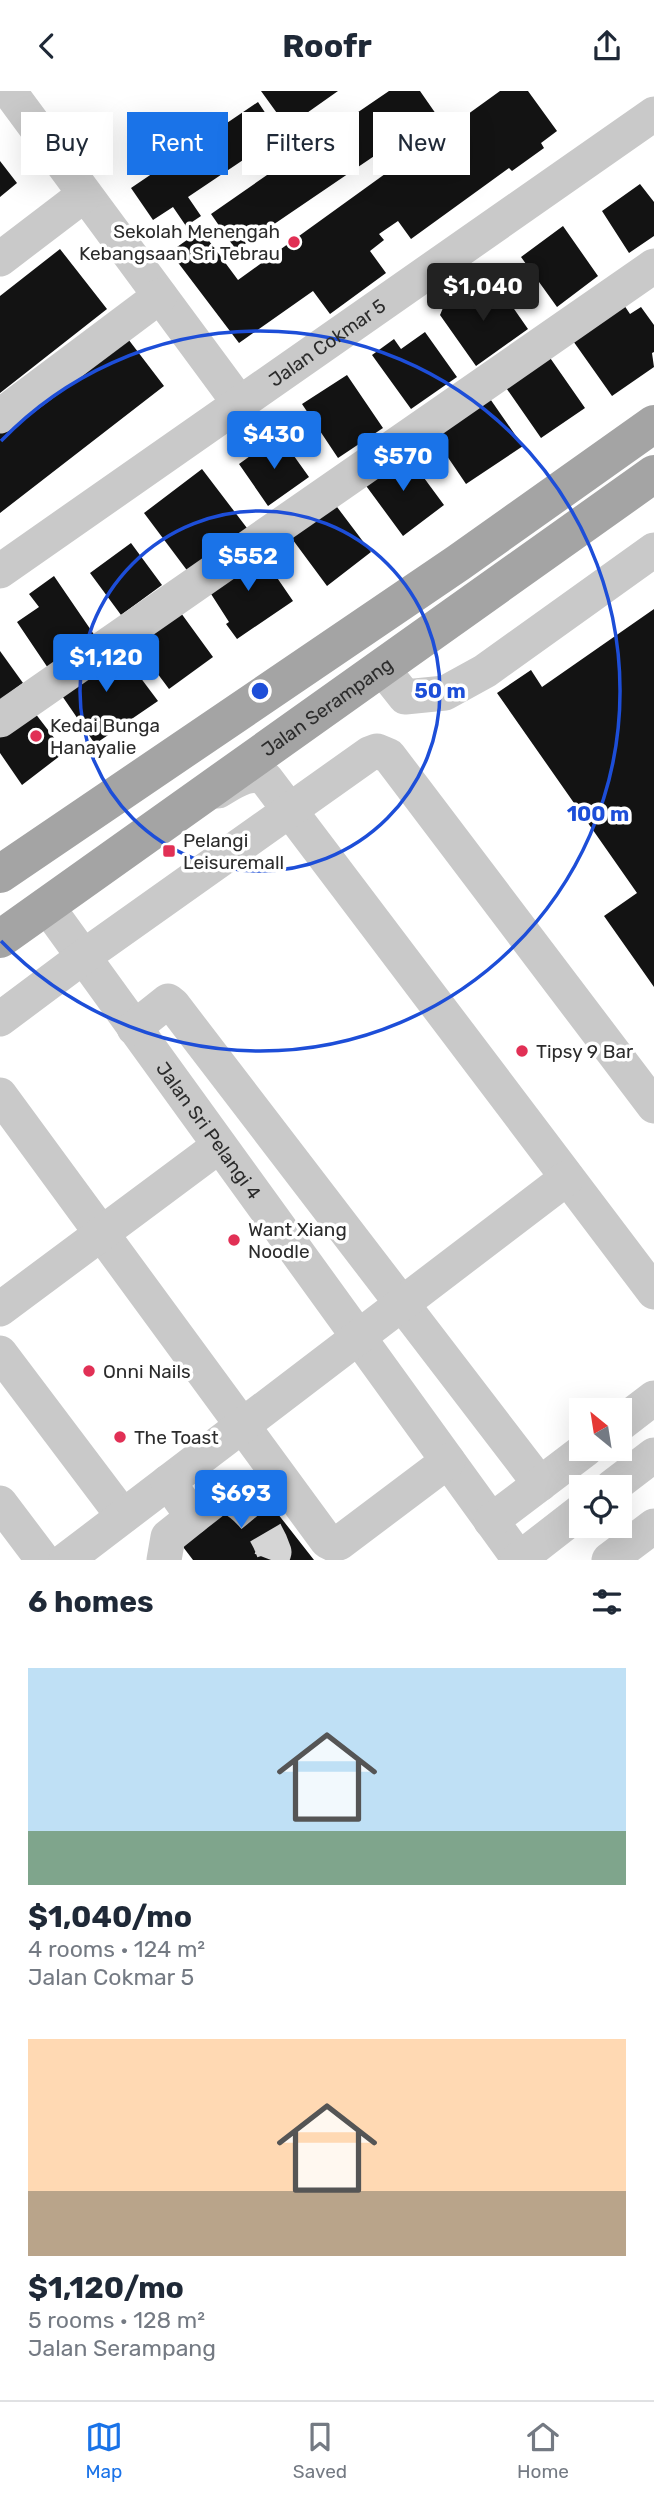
<!DOCTYPE html>
<html lang="en">
<head>
<meta charset="utf-8">
<style>
	body { margin:0; font-family:Rubik,sans-serif; background:#f2f2f3; color:#1f2937; height:100vh; display:flex; flex-direction:column; font-size:26px; white-space:nowrap }
	* { box-sizing:border-box; margin:0 }
	p { font-size:23px; color:#747a83 }
	.icon { flex:none; width:38px; height:38px; fill:none; stroke:currentColor; stroke-width:2; stroke-linecap:round; stroke-linejoin:round }
	.map { position:relative; height:1469px; overflow:hidden }
	.side { display:flex; flex-direction:column; background:#fff; flex:1 }
	.side>* { flex:none }
	.top-card { position:absolute; left:21px; top:21px; width:612px; height:63px; display:flex; gap:14px }
	.needle { width:46px; rotate:330deg }
	.controls { position:absolute; left:569px; top:1307px; display:grid; gap:14px }
	.controls a { display:grid; place-items:center; width:63px; height:63px; border-radius:0px; background:#fff; box-shadow:0 7px 28px #0002; font-size:35px }
	.price { position:absolute; translate:-50% -60px; padding:0 16px; border-radius:7px; background:#1a73e8; color:#fff; font-size:23px; line-height:46px; filter:drop-shadow(0 2px 4px #0008) }
	.price::after { content:''; position:absolute; left:50%; top:42px; width:21px; height:16px; margin-left:-10px; background:inherit; clip-path:polygon(0 0,100% 0,50% 100%) }
	.price.current { background:#222; color:#fff }
	ul { padding:0; list-style:none }
	li { display:grid; align-content:center; gap:14px; height:371px; padding:0 28px }
	li span { display:grid; place-items:center; height:217px; border-radius:0px; color:#555 }
	li>.icon { margin-inline-start:auto }
	span .icon { width:126px; height:126px; fill:#fffc; stroke-width:1 }
	li b { font-size:30px }
	h2 { display:flex; justify-content:space-between; align-items:center; height:84px; padding:0 28px; font-size:30px }
	.tag { padding:0 24px; border-radius:0px; background:#fff; box-shadow:0 7px 28px #0002; font-size:24px; line-height:63px }
	.tag.current { background:#1a73e8; color:#fff }
	header { display:flex; justify-content:space-between; align-items:center; height:91px; padding:0 28px; background:#fff; font-size:32px; font-weight:700 }
	.dock { display:flex; justify-content:space-around; align-items:center; height:98px; border-top:2px solid #e0e1e3; background:#fff; font-size:19px; color:#747a83 }
	.dock a { display:grid; justify-items:center; gap:4px }
	.dock .current { color:#1a73e8 }
	.map>svg:first-child { display:block }
	.building { fill:#131313 }
	.lines { fill:none; stroke-linecap:round; stroke-linejoin:round }
	.minor-tunnel { stroke:#d5d5d5; stroke-width:35; stroke-dasharray:35 18; stroke-linecap:butt }
	.minor { stroke:#c9c9c9; stroke-width:35 }
	.major { stroke:#a4a4a4; stroke-width:38 }
	.ring { fill:none; stroke:#1d4ed8; stroke-width:3.5 }
	.poi-dot { fill:#e13055; stroke:#fff; stroke-width:2.5 }
	.labels { text-anchor:middle; stroke-width:7; stroke-linejoin:round; paint-order:stroke }
	.poi-label { font-size:19px; fill:#2c2c2c; stroke:#fff; text-anchor:start }
	.street-label { font-size:19px; fill:#2c2c2c; stroke:#fff }
	.centre { fill:#1d4ed8; stroke:#fff; stroke-width:3.5 }
	.ring-label { font-size:21px; text-anchor:middle; font-weight:bold; fill:#1d4ed8; stroke:#fff; stroke-width:7; stroke-linejoin:round; paint-order:stroke }
</style>
</head>
<body>
<header><svg class="icon" aria-label="back" viewBox="0 0 24 24"><path d="M15 5l-7 7 7 7"/></svg>Roofr<svg class="icon" aria-label="share" viewBox="0 0 24 24"><path d="M12 15V3M7 8l5-5 5 5M5 13v7h14v-7"/></svg></header>
<div class="map">
<svg width="654" height="1469" viewBox="0 0 654 1469">
	<rect width="100%" height="100%" fill="#fff"/>
	<!-- building -->
	<path class="building" d="M 261,0 L 338,0 L 287,36 Z
		M 389,0 L 420,0 L 436,23 L 236,159 L 211,123 L 267,84 L 252,63 L 188,106 L 201,125 L 186,135 L 173,116 L 153,129 L 131,97 L 258,11 L 280,44 L 268,52 L 282,73 Z
		M 500,0 L 528,0 L 557,40 L 541,52 L 544,57 L 512,80 L 509,77 L 411,148 L 398,130 L 379,143 L 384,149 L 370,160 L 386,182 L 330,223 L 313,200 L 239,252 L 170,161 L 201,139 L 238,189 Z
		M 0,70 L 17,92 L 0,106 Z
		M 640,93 L 654,111 L 654,145 L 629,162 L 602,120 Z
		M 563,135 L 598,185 L 557,216 L 521,166 Z
		M 60,158 L 107,218 L 0,302 L 0,205 Z
		M 496,192 L 528,238 L 476,275 L 440,224 L 445,212 L 457,203 L 465,214 Z
		M 622,211 L 630,223 L 641,216 L 654,234 L 654,261 L 652,262 L 654,276 L 612,305 L 571,247 Z
		M 425,241 L 457,286 L 411,318 L 372,264 L 394,248 L 401,258 Z
		M 125,244 L 164,295 L 0,422 L 0,341 Z
		M 546,261 L 585,317 L 541,347 L 502,291 Z
		M 347,284 L 383,337 L 338,367 L 302,313 Z
		M 486,302 L 523,355 L 466,393 L 430,340 Z
		M 279,344 L 309,386 L 268,415 L 239,373 Z
		M 402,357 L 444,414 L 403,445 L 364,392 Z
		M 202,378 L 250,441 L 192,486 L 144,422 Z
		M 331,408 L 371,461 L 327,495 L 287,441 Z
		M 131,452 L 162,494 L 121,524 L 90,482 Z
		M 256,456 L 293,510 L 237,548 L 226,533 L 229,531 L 204,492 Z
		M 54,485 L 95,545 L 48,577 L 17,531 L 39,516 L 29,503 Z
		M 173,511 L 213,566 L 169,598 L 134,551 Z
		M 654,518 L 654,896 L 604,825 L 637,802 L 497,602 L 531,579 L 542,596 Z
		M 116,554 L 158,610 L 95,653 L 56,596 Z
		M 0,560 L 23,592 L 0,609 Z
		M 28,613 L 65,661 L 22,694 L 0,662 L 0,634 Z
		M 249,1386 L 314,1469 L 193,1469 L 174,1444 Z"/>
	<g class="lines">
		<!-- minor-tunnel -->
		<path class="minor-tunnel" d="M 228,1405 C 249,1415 267,1439 274,1461 L 271,1469"/>
		<!-- minor -->
		<g class="minor">
			<path d="M 9,0 L 240,313"/>
			<path d="M 0,168 L 84,104"/>
			<path d="M 0,325 L 160,205"/>
			<path id="s1" d="M 0,480 L 654,23"/>
			<path d="M 382,577 L 405,606 L 445,602 L 485,580 L 654,459"/>
			<path d="M 0,629 L 654,175"/>
			<path d="M 218,700 C 232,692 250,678 266,688 L 654,1201"/>
			<path id="s2" d="M 46,814 L 519,1468"/>
			<path d="M 0,928 L 83,866 L 369,663 L 377,660 L 389,665 L 654,1015"/>
			<path d="M 134,937 L 168,910 L 173,914 L 540,1393"/>
			<path d="M 0,1004 L 327,1450 L 333,1453 L 339,1452 L 448,1370"/>
			<path d="M 0,1218 L 219,1055"/>
			<path d="M 0,1262 L 123,1425"/>
			<path d="M 620,1333 L 654,1307"/>
			<path d="M 612,1396 L 654,1364"/>
			<path d="M 0,1412 L 43,1469"/>
			<path d="M 193,1426 L 220,1405 L 228,1405"/>
			<path d="M 491,1430 L 586,1358"/>
			<path d="M 66,1469 L 567,1087"/>
			<path d="M 164,1469 L 168,1446 L 193,1426 L 168,1391"/>
			<path d="M 518,1469 L 581,1420"/>
			<path d="M 609,1469 L 654,1435"/>
		</g>
		<!-- major -->
		<g class="major">
			<path d="M 0,783 L 458,472 L 654,333"/>
			<path id="s3" d="M 0,848 L 654,383"/>
		</g>
	</g>
	<!-- distance rings -->
	<g class="ring">
		<circle cx="260" cy="600" r="180"/>
		<path d="M1 350A360 360 0 1 1 1 850"/>
	</g>
	<!-- markers -->
	<g class="poi-dot">
		<circle cx="294" cy="151" r="7"/>
		<circle cx="36" cy="645" r="7"/>
		<rect x="162" y="753" width="14" height="14" rx="3.5"/>
		<circle cx="522" cy="960" r="7"/>
		<circle cx="234" cy="1149" r="7"/>
		<circle cx="89" cy="1280" r="7"/>
		<circle cx="120" cy="1346" r="7"/>
	</g>
	<g class="labels">
		<!-- poi labels -->
		<g class="poi-label">
			<text x="280" y="147" text-anchor="end">Sekolah Menengah<tspan x="280" dy="22">Kebangsaan Sri Tebrau</tspan></text>
			<text x="50" y="641">Kedai Bunga<tspan x="50" dy="22">Hanayalie</tspan></text>
			<text x="183" y="756">Pelangi<tspan x="183" dy="22">Leisuremall</tspan></text>
			<text x="536" y="967">Tipsy 9 Bar</text>
			<text x="248" y="1145">Want Xiang<tspan x="248" dy="22">Noodle</tspan></text>
			<text x="103" y="1287">Onni Nails</text>
			<text x="134" y="1353">The Toast</text>
		</g>
		<!-- street labels -->
		<g class="street-label">
			<text dy="7" stroke="none"><textPath href="#s1" startOffset="399">Jalan Cokmar 5</textPath></text>
			<text dy="7" stroke="none"><textPath href="#s3" startOffset="401">Jalan Serampang</textPath></text>
			<text dy="7" stroke="none"><textPath href="#s2" startOffset="278">Jalan Sri Pelangi 4</textPath></text>
		</g>
	</g>
	<circle cx="260" cy="600" r="10" class="centre"/>
	<g class="ring-label">
		<text x="440" y="607">50 m</text>
		<text x="598" y="730">100 m</text>
	</g>
</svg>
<div class="controls">
<a><svg class="needle" viewBox="-14 -14 28 28"><path d="M0-13l5 13h-10z" fill="#e53935"/><path d="M0 13l5-13h-10z" fill="#747a83"/></svg></a>
<a><svg class="icon" aria-label="locate" viewBox="0 0 24 24"><circle cx="12" cy="12" r="6"/><path d="M12 2v4M12 18v4M2 12h4M18 12h4"/></svg></a>
</div>
<b class="price current" style="left:483px;top:232px">$1,040</b>
<b class="price" style="left:274px;top:380px">$430</b>
<b class="price" style="left:403px;top:402px">$570</b>
<b class="price" style="left:248px;top:502px">$552</b>
<b class="price" style="left:106px;top:603px">$1,120</b>
<b class="price" style="left:241px;top:1439px">$693</b>
<div class="top-card">
<a class="tag">Buy</a>
<a class="tag current">Rent</a>
<a class="tag">Filters</a>
<a class="tag">New</a>
</div>
</div>
<section class="side">
<h2>6 homes<svg class="icon" aria-label="filters" viewBox="0 0 24 24"><path d="M4 7h16M4 17h16"/><circle cx="9" cy="7" r="2"/><circle cx="15" cy="17" r="2"/></svg></h2>
<ul>
<li><span style="background:linear-gradient(#bfe0f5 75%,#7fa58c 0)"><svg class="icon" aria-label="home" viewBox="0 0 24 24"><path d="M3 11l9-7 9 7M6 9v11h12V9"/></svg></span><div><b>$1,040/mo</b><p>4 rooms · 124 m²</p><p>Jalan Cokmar 5</p></div></li>
<li><span style="background:linear-gradient(#ffd9b3 70%,#b9a48a 0)"><svg class="icon" aria-label="home" viewBox="0 0 24 24"><path d="M3 11l9-7 9 7M6 9v11h12V9"/></svg></span><div><b>$1,120/mo</b><p>5 rooms · 128 m²</p><p>Jalan Serampang</p></div></li>
</ul>
</section>
<nav class="dock">
<a class="current"><svg class="icon" aria-label="map" viewBox="0 0 24 24"><path d="M3 6l6-2 6 2 6-2v14l-6 2-6-2-6 2zM9 4v14M15 6v14"/></svg>Map</a>
<a><svg class="icon" aria-label="saved" viewBox="0 0 24 24"><path d="M7 4h10v16l-5-4-5 4z"/></svg>Saved</a>
<a><svg class="icon" aria-label="home" viewBox="0 0 24 24"><path d="M3 11l9-7 9 7M6 9v11h12V9"/></svg>Home</a>
</nav>
</body>
</html>
